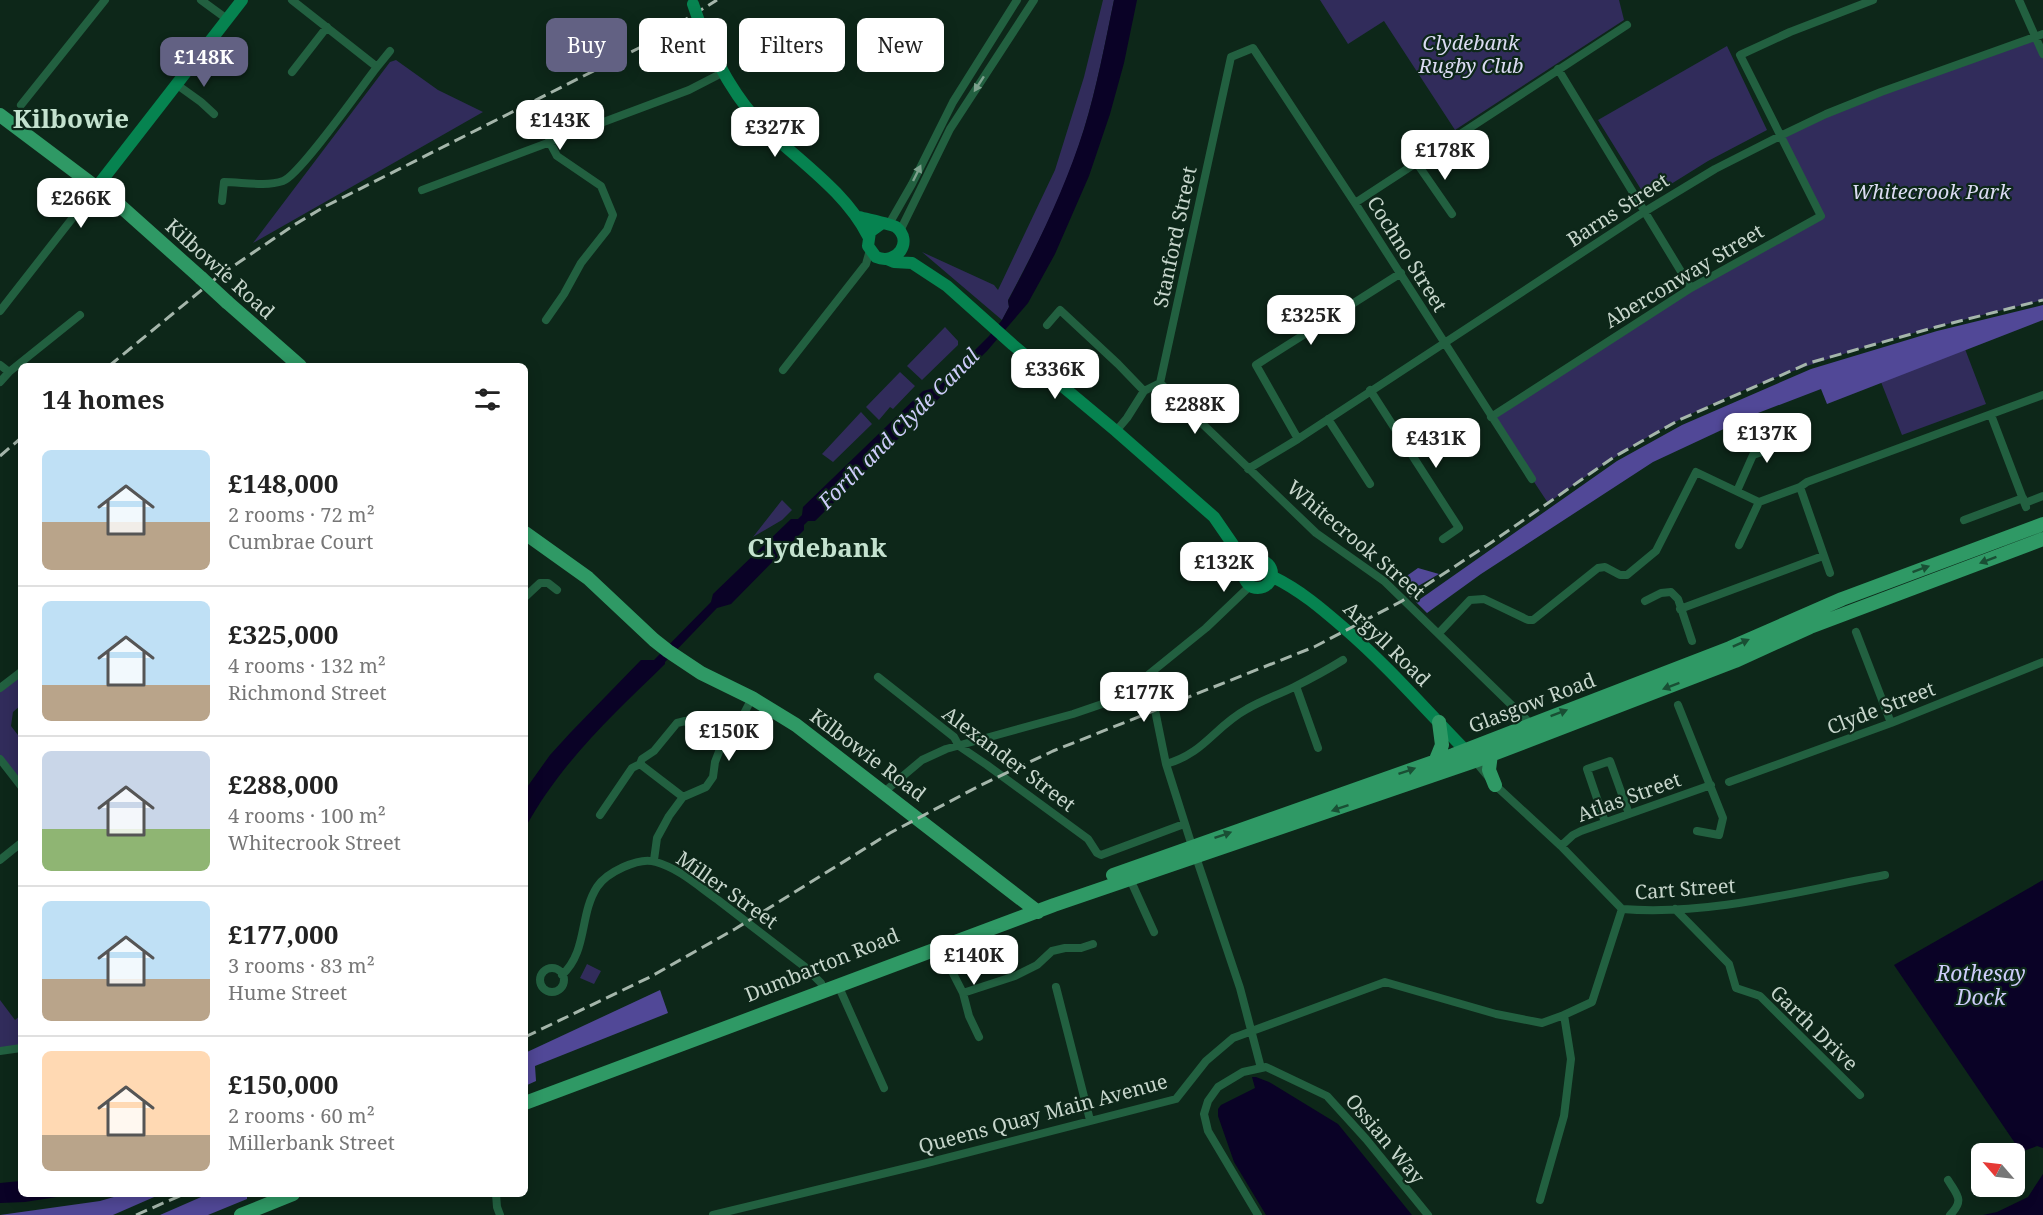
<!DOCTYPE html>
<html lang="en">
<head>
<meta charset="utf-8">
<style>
	body { margin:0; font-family:"Noto Serif",serif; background:#f2f2f2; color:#222; height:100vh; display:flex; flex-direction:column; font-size:22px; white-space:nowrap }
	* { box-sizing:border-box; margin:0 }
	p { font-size:20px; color:#767676 }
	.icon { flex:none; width:33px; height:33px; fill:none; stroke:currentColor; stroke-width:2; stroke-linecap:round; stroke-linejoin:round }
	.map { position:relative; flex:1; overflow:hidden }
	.details { position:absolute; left:18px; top:363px; width:510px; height:834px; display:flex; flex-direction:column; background:#fff; border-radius:9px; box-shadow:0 3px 15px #0003 }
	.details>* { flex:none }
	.guide { position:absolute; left:546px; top:18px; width:570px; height:54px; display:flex; gap:12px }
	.needle { width:39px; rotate:298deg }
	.buttons { position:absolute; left:1971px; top:1143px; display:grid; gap:12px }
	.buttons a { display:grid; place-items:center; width:54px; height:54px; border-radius:9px; background:#fff; box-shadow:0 3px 15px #0003; font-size:30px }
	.price { position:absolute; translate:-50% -51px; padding:0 14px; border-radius:12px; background:#fff; color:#222; font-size:20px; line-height:39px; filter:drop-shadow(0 2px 3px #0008) }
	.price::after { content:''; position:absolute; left:50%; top:36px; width:18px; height:14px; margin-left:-9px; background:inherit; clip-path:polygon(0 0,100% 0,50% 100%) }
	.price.active { background:#626183; color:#fff }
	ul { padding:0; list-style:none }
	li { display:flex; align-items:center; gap:18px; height:150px; padding:0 24px }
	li+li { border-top:2px solid #e0e0e0 }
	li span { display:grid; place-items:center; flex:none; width:168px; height:120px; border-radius:9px; color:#555 }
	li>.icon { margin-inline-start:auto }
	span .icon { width:72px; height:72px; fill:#fffc; stroke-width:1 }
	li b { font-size:26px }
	h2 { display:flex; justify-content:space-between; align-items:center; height:72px; padding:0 24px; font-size:26px }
	.pill { padding:0 21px; border-radius:9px; background:#fff; box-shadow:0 3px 15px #0003; font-size:21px; line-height:54px }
	.pill.active { background:#626183; color:#fff }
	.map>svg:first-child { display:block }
	.green { fill:#312c5b }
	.forest { fill:#514897 }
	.water { fill:#0a0226 }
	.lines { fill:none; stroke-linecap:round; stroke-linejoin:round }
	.street { stroke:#226040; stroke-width:8 }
	.secondary { stroke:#068350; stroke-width:12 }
	.primary { stroke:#2f9965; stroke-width:14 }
	.rail { stroke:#a5b6ab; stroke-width:3; stroke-dasharray:12 6; stroke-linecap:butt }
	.secondary-bridge { stroke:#068350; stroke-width:12 }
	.primary-bridge { stroke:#2f9965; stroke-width:14 }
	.oneway { fill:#7da18d }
	.oneway2 { fill:#194f34 }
	.labels { text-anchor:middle; stroke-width:4.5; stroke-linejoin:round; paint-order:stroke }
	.park-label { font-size:20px; font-style:italic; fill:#dbdbf2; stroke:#0d2719 }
	.street-label { font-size:20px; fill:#c7d6cc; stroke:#0d2719 }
	.water-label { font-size:21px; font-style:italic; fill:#cecdfa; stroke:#0d2719 }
	.district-label { font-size:26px; font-weight:bold; fill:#c4e2cf; stroke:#0d2719 }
</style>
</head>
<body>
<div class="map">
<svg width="2043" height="1215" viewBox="0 0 2043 1215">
	<rect width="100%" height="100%" fill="#0d2719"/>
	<!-- green -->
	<path class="green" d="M 1103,0 L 1114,0 C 1105,43 1097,87 1084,129 C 1066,189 1037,246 1008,300 L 1009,307 L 1002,320 L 922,252 L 994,285 L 998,290 L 1055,170 L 1084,77 Z
		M 1320,0 L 1619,0 L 1624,20 L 1455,130 L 1384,21 L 1348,44 Z
		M 2036,37 L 2043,54 L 2043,300 C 1919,330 1793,362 1679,420 C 1633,443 1591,473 1548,503 L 1491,417 L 1691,288 L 1821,216 L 1780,136 L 1826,114 Z
		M 1727,46 L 1767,130 L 1708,161 L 1647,199 L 1598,120 Z
		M 396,60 L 438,90 L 483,112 L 253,243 L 390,62 Z
		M 945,327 L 958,341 L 958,345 L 922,380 L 907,366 Z
		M 1965,349 L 1986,404 L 1902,435 L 1881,382 Z
		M 900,372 L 915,386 L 893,409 L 890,407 L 879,420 L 866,407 Z
		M 861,412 L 872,424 L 833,462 L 822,454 Z
		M 782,500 L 792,510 L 782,520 L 753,537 Z
		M 21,672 L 21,705 L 13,712 L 11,726 L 21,739 L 21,786 L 0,759 L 0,689 Z
		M 587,964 L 601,971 L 594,984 L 580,978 Z
		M 0,1000 L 15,1020 L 21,1015 L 21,1048 L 0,1051 Z"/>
	<!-- forest -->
	<path class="forest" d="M 2043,305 L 2043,320 L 1827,404 L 1821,389 L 1758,413 L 1653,462 L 1481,574 L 1427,613 L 1416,602 L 1617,461 L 1682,425 L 1811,369 L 1937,331 Z
		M 1418,568 L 1439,574 L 1413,589 L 1401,580 Z
		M 660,990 L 668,1013 L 535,1066 L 536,1081 L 525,1086 L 525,1053 Z
		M 124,1194 L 161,1194 L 113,1215 L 0,1215 L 100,1201 Z
		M 208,1194 L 247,1194 L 247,1199 L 208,1215 L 160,1215 Z"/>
	<!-- water -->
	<path class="water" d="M 1114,0 L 1137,0 L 1124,63 L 1110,114 L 1089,176 L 1055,254 L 1028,303 L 987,351 L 815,521 L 808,521 L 804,525 L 804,530 L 731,604 L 717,608 L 665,662 L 665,664 C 611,717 562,761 525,828 L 525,790 L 550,755 L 571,732 L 641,660 L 654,660 L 711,602 L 713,594 L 791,519 L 798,519 L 802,515 L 803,507 L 923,391 L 938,387 L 989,336 L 1002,320 L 1009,307 L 1008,301 C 1037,246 1065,189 1084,129 C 1097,87 1105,43 1114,0 Z
		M 2043,880 L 2043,1148 L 2037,1146 L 2021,1152 L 1894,965 Z
		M 1252,1077 L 1256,1077 L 1269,1082 L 1338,1124 L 1412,1215 L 1266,1215 L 1234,1162 L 1218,1116 L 1218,1109 L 1221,1105 L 1255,1088 Z
		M 2043,1174 L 2043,1215 L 1983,1215 L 1997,1212 L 2028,1197 Z
		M 21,1181 L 21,1194 L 76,1194 L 25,1202 L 0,1203 L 0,1183 Z"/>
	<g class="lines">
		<!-- street -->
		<path class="street" d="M 201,0 L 227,19
			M 2019,0 L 2043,54
			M 377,67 L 390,51
			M 1558,69 L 1691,288
			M 292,72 L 327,27
			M 176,84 L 201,102 L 214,114
			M 21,105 L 105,0
			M 1416,162 L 1452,214
			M 422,190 L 689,90 L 722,73
			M 222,201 L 224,182 C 242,182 265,187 283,181 C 300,175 362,86 377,67 L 292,0
			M 1355,203 L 1627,25
			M 889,224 L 912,184 L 953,102 L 1017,0
			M 900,231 L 950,129 L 1034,0
			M 0,311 L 96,188
			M 546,320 L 564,294 L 581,263 L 607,230 L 613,215 L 601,186 L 557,156 L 549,141
			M 1047,325 L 1060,310 L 1118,364 L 1144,391
			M 0,365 L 9,372 L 80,315
			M 783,370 L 866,264 L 870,250
			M 0,382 L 9,372
			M 1160,383 L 1316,533 L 1384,581 L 1531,724
			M 1370,390 L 1459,528 L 1443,539
			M 1991,415 L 2026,507
			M 1491,417 L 1691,288 L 1821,216 L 1740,55 L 1790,32 L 1873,0
			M 1328,419 L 1370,484
			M 1116,431 L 1127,418 L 1144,391 L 1160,383 L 1231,57 L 1253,48 L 1355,203 L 1532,479
			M 1298,439 L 1256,365 L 1401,273
			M 1248,469 L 1298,439 L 1644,212 L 1715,169 L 1780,136 L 1826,114 L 1881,92 L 2043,34
			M 1800,487 L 1830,573
			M 1737,491 L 1753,455 L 1800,439
			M 2025,503 L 2043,496
			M 1964,520 L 2023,498
			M 1739,545 L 1759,502
			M 525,597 L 540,583 L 548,583 L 557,590
			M 1645,601 L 1661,593 L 1671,592 L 1678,599 L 1692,641
			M 1680,609 L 1823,556
			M 1856,632 L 1891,723
			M 1439,633 L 1470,600 L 1484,599 L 1528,620 L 1533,620 L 1598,568 L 1605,567 L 1620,575 L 1627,575 L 1656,551 L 1696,472 L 1759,502 L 1800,487 L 1807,482 L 2043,395
			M 1148,676 L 1166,764 L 1192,846
			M 878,677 L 954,737 L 959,746 L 987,765 L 1088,839 L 1097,853 L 1101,855 L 1184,824
			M 1296,686 L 1318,748
			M 0,688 L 21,672
			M 1678,705 L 1723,818 L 1719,835 L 1697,831
			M 0,759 L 21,786
			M 1475,761 L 1495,785 L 1561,846 L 1622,909 C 1710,916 1799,891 1885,875
			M 640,764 L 642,759 L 654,751 L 677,723 L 685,721 L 721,747
			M 1166,764 C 1205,753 1214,727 1247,709 C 1262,700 1278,695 1294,687 C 1310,679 1327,670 1343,660
			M 1729,782 L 1891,723 L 2043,662
			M 884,792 L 922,760 L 946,749 L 1073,714 L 1111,701 L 1127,692 L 1206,628 L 1250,586
			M 600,815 L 632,768 L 640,764 L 683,797
			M 1605,822 L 1587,769 L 1610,761 L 1629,814
			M 1561,846 L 1573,835 L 1581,831 L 1711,785
			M 1196,857 L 1240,988 L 1261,1068
			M 0,860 L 21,843
			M 654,860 L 657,838 L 669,816 L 683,797 L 706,787 L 713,777 L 715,762 L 720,749 L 735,731 L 752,698
			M 1130,879 L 1154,932
			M 1675,909 L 1729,964 L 1736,988 L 1760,996 L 1860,1095
			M 940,948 L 963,993 L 969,1016 L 979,1037
			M540 980a12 12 0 1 1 24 0a12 12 0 1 1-24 0Z
			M 562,975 C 588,951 579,915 597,887 C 606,873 639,856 656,862 C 680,869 698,886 718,900 C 747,922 776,945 805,967 L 821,983 L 824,991
			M 838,985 L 884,1088
			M 1056,987 L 1090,1120
			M 963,993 L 1015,976 L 1037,965 L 1052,951 L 1065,948 L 1081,948 L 1093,944
			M 0,1051 L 21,1048
			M 1948,1180 C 1957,1195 1965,1200 1950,1215
			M 496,1194 L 497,1207 L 500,1215
			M 1540,1200 L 1564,1116 L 1571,1059 L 1564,1015 L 1592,1002 L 1622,909
			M 713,1215 L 923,1164 L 1176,1099 L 1206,1061 L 1233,1038 L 1385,982 L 1496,1014 L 1542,1023 L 1564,1015
			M 1258,1215 L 1208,1131 L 1204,1114 L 1208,1101 L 1218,1087 L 1243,1072 L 1266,1067 L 1327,1096 L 1366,1139 L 1428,1215"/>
		<!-- secondary -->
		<path class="secondary" d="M 702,30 C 719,65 735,99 764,127 C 800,162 845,191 868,236
			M 96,188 L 242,0
			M 859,217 C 866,219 892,224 896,227 C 914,241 897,266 876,257 L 868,246 L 870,232 L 881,224
			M 887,259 L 894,262 L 912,263 L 947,286 L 1013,345 L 1116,431 L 1214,517 L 1247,565
			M1244 574a14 14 0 1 1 28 0a14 14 0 1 1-28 0Z
			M 1273,577 C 1300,590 1322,609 1344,628 C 1388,666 1425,709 1465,750"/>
		<!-- primary -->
		<path class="primary" d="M 0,115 L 117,203 L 201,278
			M 227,302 L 300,366
			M 525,533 L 588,578 L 654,640 L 668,651 L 701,673 L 752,698 L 796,725 L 1038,912
			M 1491,754 L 1489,770 L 1495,785
			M 1435,762 L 1442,745 L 1439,722
			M 1113,875 L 1453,755 L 1730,648 L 1842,599 L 2043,524
			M 525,1103 L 1054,905 L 1475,761 L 1735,661 L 1810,627 L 2043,539
			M 241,1215 L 293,1194"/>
		<!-- rail -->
		<path class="rail" d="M 109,366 L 220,275 L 294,225 L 324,207 L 641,47 L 717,0
			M 0,456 L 21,438
			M 525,1037 L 650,977 L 735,929 L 890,833 L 981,785 L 1053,751 L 1314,647 L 1402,601 L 1492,542 L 1614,457 L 1679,420 L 1809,363 L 1936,327 L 2043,300
			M 136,1215 L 184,1194"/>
		<!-- secondary-bridge -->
		<path class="secondary-bridge" d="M 693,4 L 702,30"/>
		<!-- primary-bridge -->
		<path class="primary-bridge" d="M 201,278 L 227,302"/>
	</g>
	<!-- one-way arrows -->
	<defs><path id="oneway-solid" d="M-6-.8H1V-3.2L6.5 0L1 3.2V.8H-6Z" transform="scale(1.5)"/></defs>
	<g class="oneway">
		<use href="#oneway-solid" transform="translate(979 84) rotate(123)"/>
		<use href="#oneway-solid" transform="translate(917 173) rotate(-64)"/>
	</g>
	<g class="oneway2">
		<use href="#oneway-solid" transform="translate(1988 560) rotate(159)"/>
		<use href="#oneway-solid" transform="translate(1921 569) rotate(-20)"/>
		<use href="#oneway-solid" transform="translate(1741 643) rotate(-24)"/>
		<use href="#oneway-solid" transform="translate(1671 686) rotate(159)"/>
		<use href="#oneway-solid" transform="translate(1559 713) rotate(-21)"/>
		<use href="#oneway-solid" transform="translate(1407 771) rotate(-19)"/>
		<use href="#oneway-solid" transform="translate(1340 808) rotate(161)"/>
		<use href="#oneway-solid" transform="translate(1223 835) rotate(-19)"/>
	</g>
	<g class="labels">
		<!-- park labels -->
		<g class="park-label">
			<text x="1471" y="50">Clydebank<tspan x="1471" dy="23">Rugby Club</tspan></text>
			<text x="1931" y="199">Whitecrook Park</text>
		</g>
		<!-- street labels -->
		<g class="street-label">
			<text transform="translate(1618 210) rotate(-33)" y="7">Barns Street</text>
			<text transform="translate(1175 237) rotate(-78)" y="7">Stanford Street</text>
			<text transform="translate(1407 254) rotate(58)" y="7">Cochno Street</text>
			<text transform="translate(220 269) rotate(42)" y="7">Kilbowie Road</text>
			<text transform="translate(1684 276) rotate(-31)" y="7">Aberconway Street</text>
			<text transform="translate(1356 540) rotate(40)" y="7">Whitecrook Street</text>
			<text transform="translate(1387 644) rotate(44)" y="7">Argyll Road</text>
			<text transform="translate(1532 703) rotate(-21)" y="7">Glasgow Road</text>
			<text transform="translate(1881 708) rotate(-21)" y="7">Clyde Street</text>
			<text transform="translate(868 755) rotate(37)" y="7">Kilbowie Road</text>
			<text transform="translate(1009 759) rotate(37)" y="7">Alexander Street</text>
			<text transform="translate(1629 797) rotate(-20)" y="7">Atlas Street</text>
			<text transform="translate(1685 889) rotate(-4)" y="7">Cart Street</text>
			<text transform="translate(727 890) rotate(35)" y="7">Miller Street</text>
			<text transform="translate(822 965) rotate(-22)" y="7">Dumbarton Road</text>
			<text transform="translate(1814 1028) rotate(44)" y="7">Garth Drive</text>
			<text transform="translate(1043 1114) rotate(-15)" y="7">Queens Quay Main Avenue</text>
			<text transform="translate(1385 1139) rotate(50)" y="7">Ossian Way</text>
		</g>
		<!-- water labels -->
		<g class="water-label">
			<text transform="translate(899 429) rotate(-45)" y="7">Forth and Clyde Canal</text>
			<text x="1981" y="981">Rothesay<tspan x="1981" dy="24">Dock</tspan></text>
		</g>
		<!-- district labels -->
		<g class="district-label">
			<text x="71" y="128">Kilbowie</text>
			<text x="817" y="557">Clydebank</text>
		</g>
	</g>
</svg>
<div class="buttons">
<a><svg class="needle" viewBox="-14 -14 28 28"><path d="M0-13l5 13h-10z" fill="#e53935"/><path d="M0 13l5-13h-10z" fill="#767676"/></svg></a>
</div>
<b class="price active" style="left:204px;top:88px">£148K</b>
<b class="price" style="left:560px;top:151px">£143K</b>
<b class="price" style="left:775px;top:158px">£327K</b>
<b class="price" style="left:1445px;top:181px">£178K</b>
<b class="price" style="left:81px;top:229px">£266K</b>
<b class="price" style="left:1311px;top:346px">£325K</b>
<b class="price" style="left:1055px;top:400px">£336K</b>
<b class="price" style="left:1195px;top:435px">£288K</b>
<b class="price" style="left:1767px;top:464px">£137K</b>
<b class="price" style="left:1436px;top:469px">£431K</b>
<b class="price" style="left:1224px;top:593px">£132K</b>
<b class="price" style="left:1144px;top:723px">£177K</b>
<b class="price" style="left:729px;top:762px">£150K</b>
<b class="price" style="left:974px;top:986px">£140K</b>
<div class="guide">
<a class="pill active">Buy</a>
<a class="pill">Rent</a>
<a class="pill">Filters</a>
<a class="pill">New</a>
</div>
<section class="details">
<h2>14 homes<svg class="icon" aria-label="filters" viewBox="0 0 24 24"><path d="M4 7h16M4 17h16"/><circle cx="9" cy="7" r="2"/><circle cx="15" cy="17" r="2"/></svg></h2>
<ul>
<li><span style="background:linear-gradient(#bfe0f5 60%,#b9a48a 0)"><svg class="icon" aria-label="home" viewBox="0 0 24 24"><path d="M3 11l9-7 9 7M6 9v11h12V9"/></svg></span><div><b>£148,000</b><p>2 rooms · 72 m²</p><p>Cumbrae Court</p></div></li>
<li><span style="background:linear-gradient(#bfe0f5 70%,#b9a48a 0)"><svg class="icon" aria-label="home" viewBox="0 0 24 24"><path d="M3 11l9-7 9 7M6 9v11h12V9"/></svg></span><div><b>£325,000</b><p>4 rooms · 132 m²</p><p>Richmond Street</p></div></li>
<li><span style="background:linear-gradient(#c9d6e8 65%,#8fb573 0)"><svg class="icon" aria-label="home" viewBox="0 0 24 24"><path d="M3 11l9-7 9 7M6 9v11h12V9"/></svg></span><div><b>£288,000</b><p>4 rooms · 100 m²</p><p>Whitecrook Street</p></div></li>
<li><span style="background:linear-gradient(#bfe0f5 65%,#b9a48a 0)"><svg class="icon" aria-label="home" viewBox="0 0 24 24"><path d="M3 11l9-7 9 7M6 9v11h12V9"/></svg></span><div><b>£177,000</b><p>3 rooms · 83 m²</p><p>Hume Street</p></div></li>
<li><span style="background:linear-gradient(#ffd9b3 70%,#b9a48a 0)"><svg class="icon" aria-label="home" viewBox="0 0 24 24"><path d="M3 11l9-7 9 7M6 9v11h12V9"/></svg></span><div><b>£150,000</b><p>2 rooms · 60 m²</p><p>Millerbank Street</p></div></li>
</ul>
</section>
</div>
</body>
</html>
